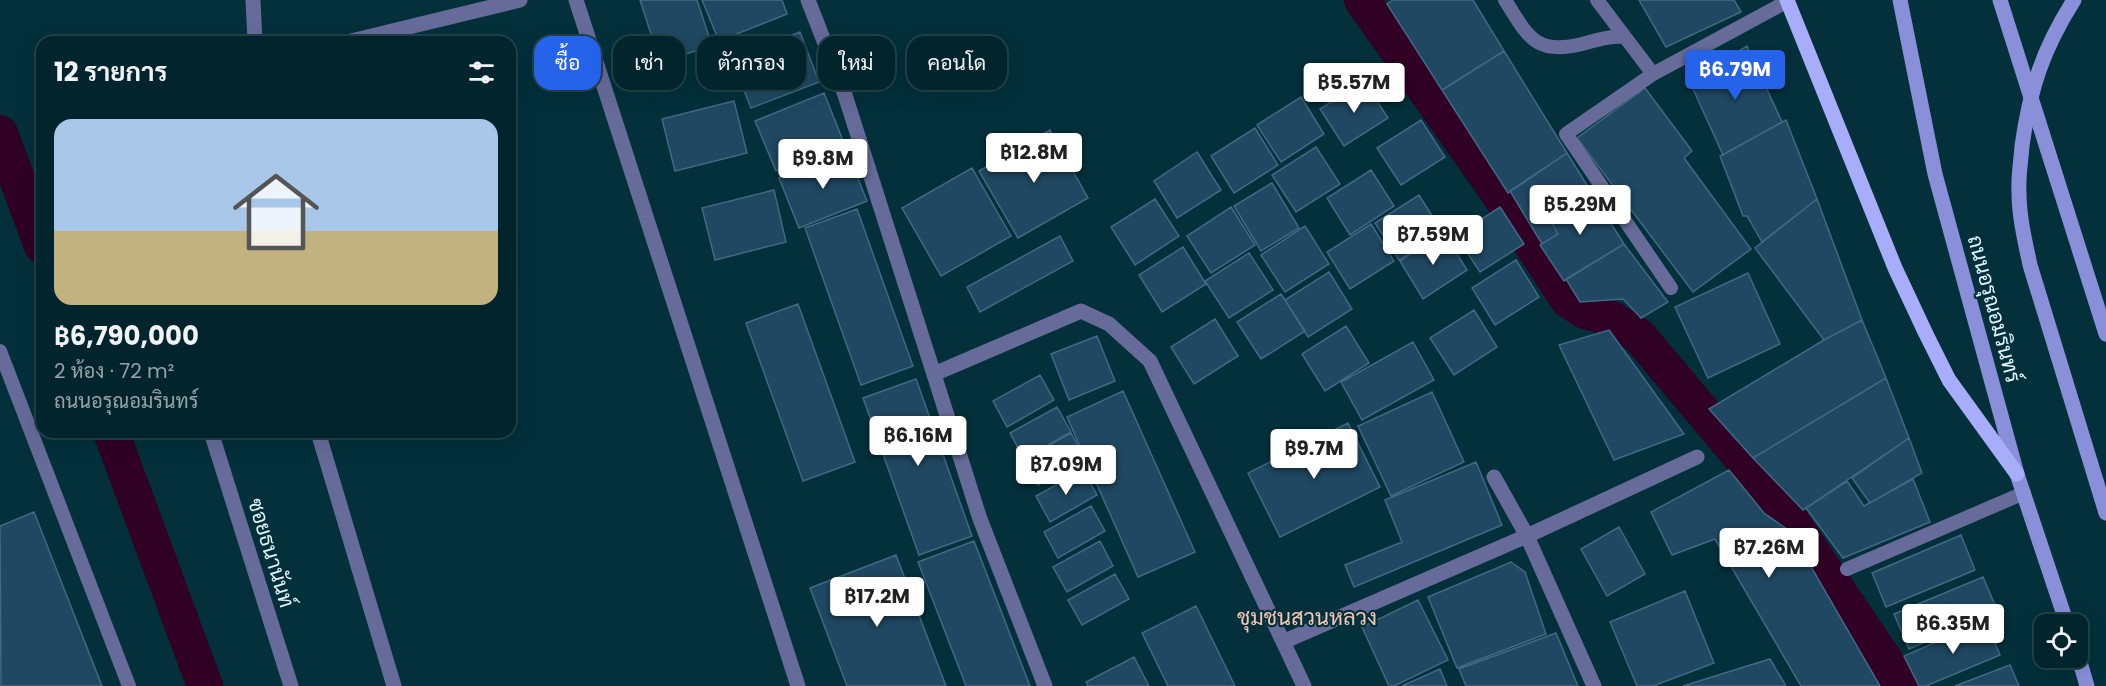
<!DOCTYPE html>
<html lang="th">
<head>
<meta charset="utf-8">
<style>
	body { margin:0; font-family:Poppins,Sarabun,sans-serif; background:#0c2c34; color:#f1f3f6; height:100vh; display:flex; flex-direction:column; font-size:22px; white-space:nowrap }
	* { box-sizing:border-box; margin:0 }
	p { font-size:20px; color:#96a4a9 }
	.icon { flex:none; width:33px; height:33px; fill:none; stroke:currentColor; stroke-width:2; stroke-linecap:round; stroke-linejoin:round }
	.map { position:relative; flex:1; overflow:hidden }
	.sheet { position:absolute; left:36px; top:36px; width:480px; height:402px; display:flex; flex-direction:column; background:#02242c; border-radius:18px; box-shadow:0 6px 24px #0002,0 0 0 2px #234148 }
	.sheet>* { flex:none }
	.guide { position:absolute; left:534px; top:36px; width:570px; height:54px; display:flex; gap:12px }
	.fabs { position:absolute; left:2034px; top:614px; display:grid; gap:12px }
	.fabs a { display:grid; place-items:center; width:54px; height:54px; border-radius:12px; background:#02242c; box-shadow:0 6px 24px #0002,0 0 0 2px #234148; font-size:30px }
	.price { position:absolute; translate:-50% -51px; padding:0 14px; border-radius:6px; background:#fff; color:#222; font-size:20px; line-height:39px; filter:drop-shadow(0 2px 3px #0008) }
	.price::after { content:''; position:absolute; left:50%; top:36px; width:18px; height:14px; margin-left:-9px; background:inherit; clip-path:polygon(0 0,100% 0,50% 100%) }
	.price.on { background:#2563eb; color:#fff }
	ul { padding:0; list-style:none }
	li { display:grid; align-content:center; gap:12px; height:318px; padding:0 18px }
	li span { display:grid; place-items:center; height:186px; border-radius:18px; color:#555 }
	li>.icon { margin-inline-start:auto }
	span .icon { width:108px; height:108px; fill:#fffc; stroke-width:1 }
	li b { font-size:26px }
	h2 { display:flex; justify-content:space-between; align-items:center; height:72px; padding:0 18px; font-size:26px }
	.tag { padding:0 21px; border-radius:18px; background:#02242c; box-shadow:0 6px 24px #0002,0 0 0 2px #234148; font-size:21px; line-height:54px }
	.tag.on { background:#2563eb; color:#fff }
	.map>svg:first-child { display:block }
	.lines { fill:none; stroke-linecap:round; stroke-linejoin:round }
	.canal { stroke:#300025; stroke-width:36 }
	.building { fill:#204862; stroke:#416984; stroke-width:1.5 }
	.lane { stroke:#676b99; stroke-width:14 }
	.street { stroke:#676b99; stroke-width:15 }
	.secondary { stroke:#898fd8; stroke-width:15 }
	.primary { stroke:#a7adf9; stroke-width:15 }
	.secondary-bridge { stroke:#898fd8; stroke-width:15 }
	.labels { text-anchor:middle; stroke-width:4.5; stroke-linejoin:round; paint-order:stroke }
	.street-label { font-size:21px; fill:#e2f7ff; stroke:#03303b }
	.neighbourhood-label { font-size:22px; fill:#f5c5b5; stroke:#03303b }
</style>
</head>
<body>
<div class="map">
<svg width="2106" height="686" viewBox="0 0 2106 686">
	<rect width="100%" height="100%" fill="#03303b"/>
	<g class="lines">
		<!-- canal -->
		<path class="canal" d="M 1362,0 L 1495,188 L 1568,300 L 1585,311 L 1610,318 L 1639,336 L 1780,504 L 1902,686
			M 0,133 L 42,246
			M 111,432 L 205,686"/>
	</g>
	<!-- building -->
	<path class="building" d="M 640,0 L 697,0 L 712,46 L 660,62 Z
		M 702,0 L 782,0 L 787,14 L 719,41 Z
		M 1393,0 L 1473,0 L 1504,51 L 1442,90 L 1387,4 Z
		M 1639,0 L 1734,0 L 1741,12 L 1666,47 Z
		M 800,32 L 819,82 L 751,108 L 731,58 Z
		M 1747,46 L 1782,122 L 1723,155 L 1689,80 Z
		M 1504,51 L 1567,153 L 1508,193 L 1442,90 Z
		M 1364,81 L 1388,118 L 1344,146 L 1320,109 Z
		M 1645,88 L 1692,151 L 1684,158 L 1751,249 L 1693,292 L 1577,138 Z
		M 824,93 L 844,143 L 776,171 L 755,121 Z
		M 1301,97 L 1324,134 L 1281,162 L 1257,125 Z
		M 734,101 L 747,153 L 675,171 L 662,119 Z
		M 1421,120 L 1445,157 L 1401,185 L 1377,148 Z
		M 1786,120 L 1817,199 L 1762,242 L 1747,216 L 1743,216 L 1720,156 Z
		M 1255,128 L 1278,165 L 1234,193 L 1211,156 Z
		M 1050,130 L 1088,198 L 1018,238 L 979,171 Z
		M 1316,147 L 1340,184 L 1296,212 L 1272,175 Z
		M 847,151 L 867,201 L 799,228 L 779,178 Z
		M 1197,152 L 1221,190 L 1177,218 L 1154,181 Z
		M 1567,153 L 1590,190 L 1548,216 L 1558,234 L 1542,244 L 1510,191 Z
		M 972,168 L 1011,236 L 941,276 L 902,208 Z
		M 1371,170 L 1394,206 L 1350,235 L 1327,198 Z
		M 1272,183 L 1299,228 L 1261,251 L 1234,206 Z
		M 774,190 L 786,242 L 715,260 L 702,208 Z
		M 1590,190 L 1624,244 L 1564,281 L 1540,245 L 1558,234 L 1548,216 Z
		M 1419,195 L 1442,232 L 1399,260 L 1375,223 Z
		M 1155,199 L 1179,236 L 1135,265 L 1111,227 Z
		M 1817,199 L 1862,320 L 1824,340 L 1755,248 Z
		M 1231,207 L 1255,245 L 1211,273 L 1187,236 Z
		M 1500,207 L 1524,244 L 1480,272 L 1456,236 Z
		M 857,209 L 913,366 L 861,385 L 805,228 Z
		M 1371,224 L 1394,261 L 1350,289 L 1327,252 Z
		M 1305,226 L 1329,264 L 1285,292 L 1261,255 Z
		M 1444,233 L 1467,270 L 1423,299 L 1400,261 Z
		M 1060,236 L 1073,261 L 980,312 L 967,287 Z
		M 1624,244 L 1668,302 L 1641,318 L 1623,299 L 1580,302 L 1566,279 Z
		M 1183,247 L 1206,284 L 1162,312 L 1139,275 Z
		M 1249,253 L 1273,290 L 1229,318 L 1205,281 Z
		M 1516,260 L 1539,297 L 1495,325 L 1472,288 Z
		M 1329,272 L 1352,309 L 1308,337 L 1285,300 Z
		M 1748,273 L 1780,344 L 1708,378 L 1675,307 Z
		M 1281,294 L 1305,331 L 1261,359 L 1237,322 Z
		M 798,304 L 855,462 L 803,481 L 746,323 Z
		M 1474,310 L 1497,347 L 1454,375 L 1430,338 Z
		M 1215,319 L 1238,356 L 1194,384 L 1171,347 Z
		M 1862,320 L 1886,378 L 1753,458 L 1709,409 L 1824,340 Z
		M 1346,326 L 1369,363 L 1325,391 L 1302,354 Z
		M 1609,330 L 1684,434 L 1614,460 L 1559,345 Z
		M 1097,336 L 1115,381 L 1069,400 L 1051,354 Z
		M 1413,342 L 1434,380 L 1362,420 L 1341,382 Z
		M 1040,375 L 1054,400 L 1007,427 L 993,401 Z
		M 1886,378 L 1909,438 L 1803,510 L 1753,458 Z
		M 916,379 L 972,536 L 919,555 L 863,398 Z
		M 1123,391 L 1195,552 L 1138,577 L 1067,417 Z
		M 1432,392 L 1464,462 L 1391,496 L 1358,426 Z
		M 1057,407 L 1071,432 L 1024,459 L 1010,433 Z
		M 1348,423 L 1380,487 L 1280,537 L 1248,473 Z
		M 1071,433 L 1085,459 L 1038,485 L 1024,459 Z
		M 1909,438 L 1922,473 L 1870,503 L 1852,478 Z
		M 1476,462 L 1502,525 L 1354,587 L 1345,565 L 1402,542 L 1385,500 Z
		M 1083,470 L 1097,495 L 1050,522 L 1036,496 Z
		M 1729,470 L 1764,513 L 1791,532 L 1880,686 L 1801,686 L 1715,539 L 1672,555 L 1651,512 Z
		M 1913,479 L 1930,522 L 1843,558 L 1806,508 L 1847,481 L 1864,506 Z
		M 1091,506 L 1105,531 L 1058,558 L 1044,532 Z
		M 34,512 L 102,686 L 1,686 L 0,526 Z
		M 1619,527 L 1645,574 L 1607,596 L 1581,549 Z
		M 1961,535 L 1975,570 L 1886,607 L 1872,573 Z
		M 974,541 L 1030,686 L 966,686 L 918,562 Z
		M 1100,541 L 1113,566 L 1067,592 L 1053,567 Z
		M 896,555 L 946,686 L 847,686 L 810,588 Z
		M 1511,562 L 1525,572 L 1546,634 L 1457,668 L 1428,597 Z
		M 1115,574 L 1129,599 L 1082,625 L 1068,600 Z
		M 1983,577 L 1998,612 L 1909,649 L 1894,614 Z
		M 1685,591 L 1714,663 L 1653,686 L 1637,686 L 1610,622 Z
		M 1418,600 L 1448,660 L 1394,686 L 1389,686 L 1362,627 Z
		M 1196,606 L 1235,686 L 1168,686 L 1142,633 Z
		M 1986,620 L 2000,655 L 1926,686 L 1919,686 L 1904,656 Z
		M 1556,633 L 1578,686 L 1466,686 L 1459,669 Z
		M 1134,657 L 1149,686 L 1088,686 L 1086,682 Z
		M 1770,659 L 1786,686 L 1683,686 Z
		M 2010,665 L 2019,686 L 1955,686 Z
		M 1440,669 L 1447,686 L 1402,686 Z"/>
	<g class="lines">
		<!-- lane -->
		<path class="lane" d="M 1505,0 C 1527,35 1535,56 1582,44 C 1597,40 1608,36 1624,37
			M 1597,0 L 1653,74
			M 1671,288 L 1566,134 L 1653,74 L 1788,1
			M 0,351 L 129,686
			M 1847,569 L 2024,493"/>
		<!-- street -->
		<path class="street" d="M 253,0 L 255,42
			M 576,0 L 798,686
			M 808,0 L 845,95 L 980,519 L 1045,686
			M 347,42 L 520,0
			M 934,374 L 1081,311 L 1109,324 L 1150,361 L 1304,686
			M 211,432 L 291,686
			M 318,432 L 394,686
			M 1494,477 L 1527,536 L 1594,686
			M 1285,641 L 1527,536 L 1697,457"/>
		<!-- secondary -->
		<path class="secondary" d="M 1900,0 L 1935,174 L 2017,474 L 2067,624
			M 2000,0 L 2106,334
			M 2078,655 L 2087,686"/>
		<!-- primary -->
		<path class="primary" d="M 1787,0 L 1895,268 L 1926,334 L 1949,380 L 2017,474"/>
		<!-- secondary-bridge -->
		<path class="secondary-bridge" d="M 2074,0 C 2043,49 2030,88 2022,146 C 2021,161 2018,177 2019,192 C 2019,217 2025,241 2030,265 L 2106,513"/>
	</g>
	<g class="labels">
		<!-- street labels -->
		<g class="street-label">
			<text transform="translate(1994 309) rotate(75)" y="7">ถนนอรุณอมรินทร์</text>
			<text transform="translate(271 553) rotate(73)" y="7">ซอยธนานันท์</text>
		</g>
		<!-- neighbourhood labels -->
		<g class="neighbourhood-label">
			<text x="1307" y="625">ชุมชนสวนหลวง</text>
		</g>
	</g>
</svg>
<div class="fabs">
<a><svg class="icon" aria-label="locate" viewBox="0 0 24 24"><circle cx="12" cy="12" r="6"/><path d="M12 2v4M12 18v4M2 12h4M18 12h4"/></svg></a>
</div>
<b class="price on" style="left:1735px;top:101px">฿6.79M</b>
<b class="price" style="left:1354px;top:114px">฿5.57M</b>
<b class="price" style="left:1034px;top:184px">฿12.8M</b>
<b class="price" style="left:823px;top:190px">฿9.8M</b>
<b class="price" style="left:1580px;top:236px">฿5.29M</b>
<b class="price" style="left:1433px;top:266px">฿7.59M</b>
<b class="price" style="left:918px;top:467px">฿6.16M</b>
<b class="price" style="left:1314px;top:480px">฿9.7M</b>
<b class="price" style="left:1066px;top:496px">฿7.09M</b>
<b class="price" style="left:1769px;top:579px">฿7.26M</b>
<b class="price" style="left:877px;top:628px">฿17.2M</b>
<b class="price" style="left:1953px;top:655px">฿6.35M</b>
<div class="guide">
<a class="tag on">ซื้อ</a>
<a class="tag">เช่า</a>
<a class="tag">ตัวกรอง</a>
<a class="tag">ใหม่</a>
<a class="tag">คอนโด</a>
</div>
<section class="sheet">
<h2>12 รายการ<svg class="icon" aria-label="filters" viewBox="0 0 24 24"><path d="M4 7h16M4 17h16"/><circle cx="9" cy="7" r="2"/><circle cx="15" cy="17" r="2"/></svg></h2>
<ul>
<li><span style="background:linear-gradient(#a9c7e8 60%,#c2b280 0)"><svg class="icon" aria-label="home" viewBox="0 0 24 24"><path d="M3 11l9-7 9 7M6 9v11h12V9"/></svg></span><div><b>฿6,790,000</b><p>2 ห้อง · 72 m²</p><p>ถนนอรุณอมรินทร์</p></div></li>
</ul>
</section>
</div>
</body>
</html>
